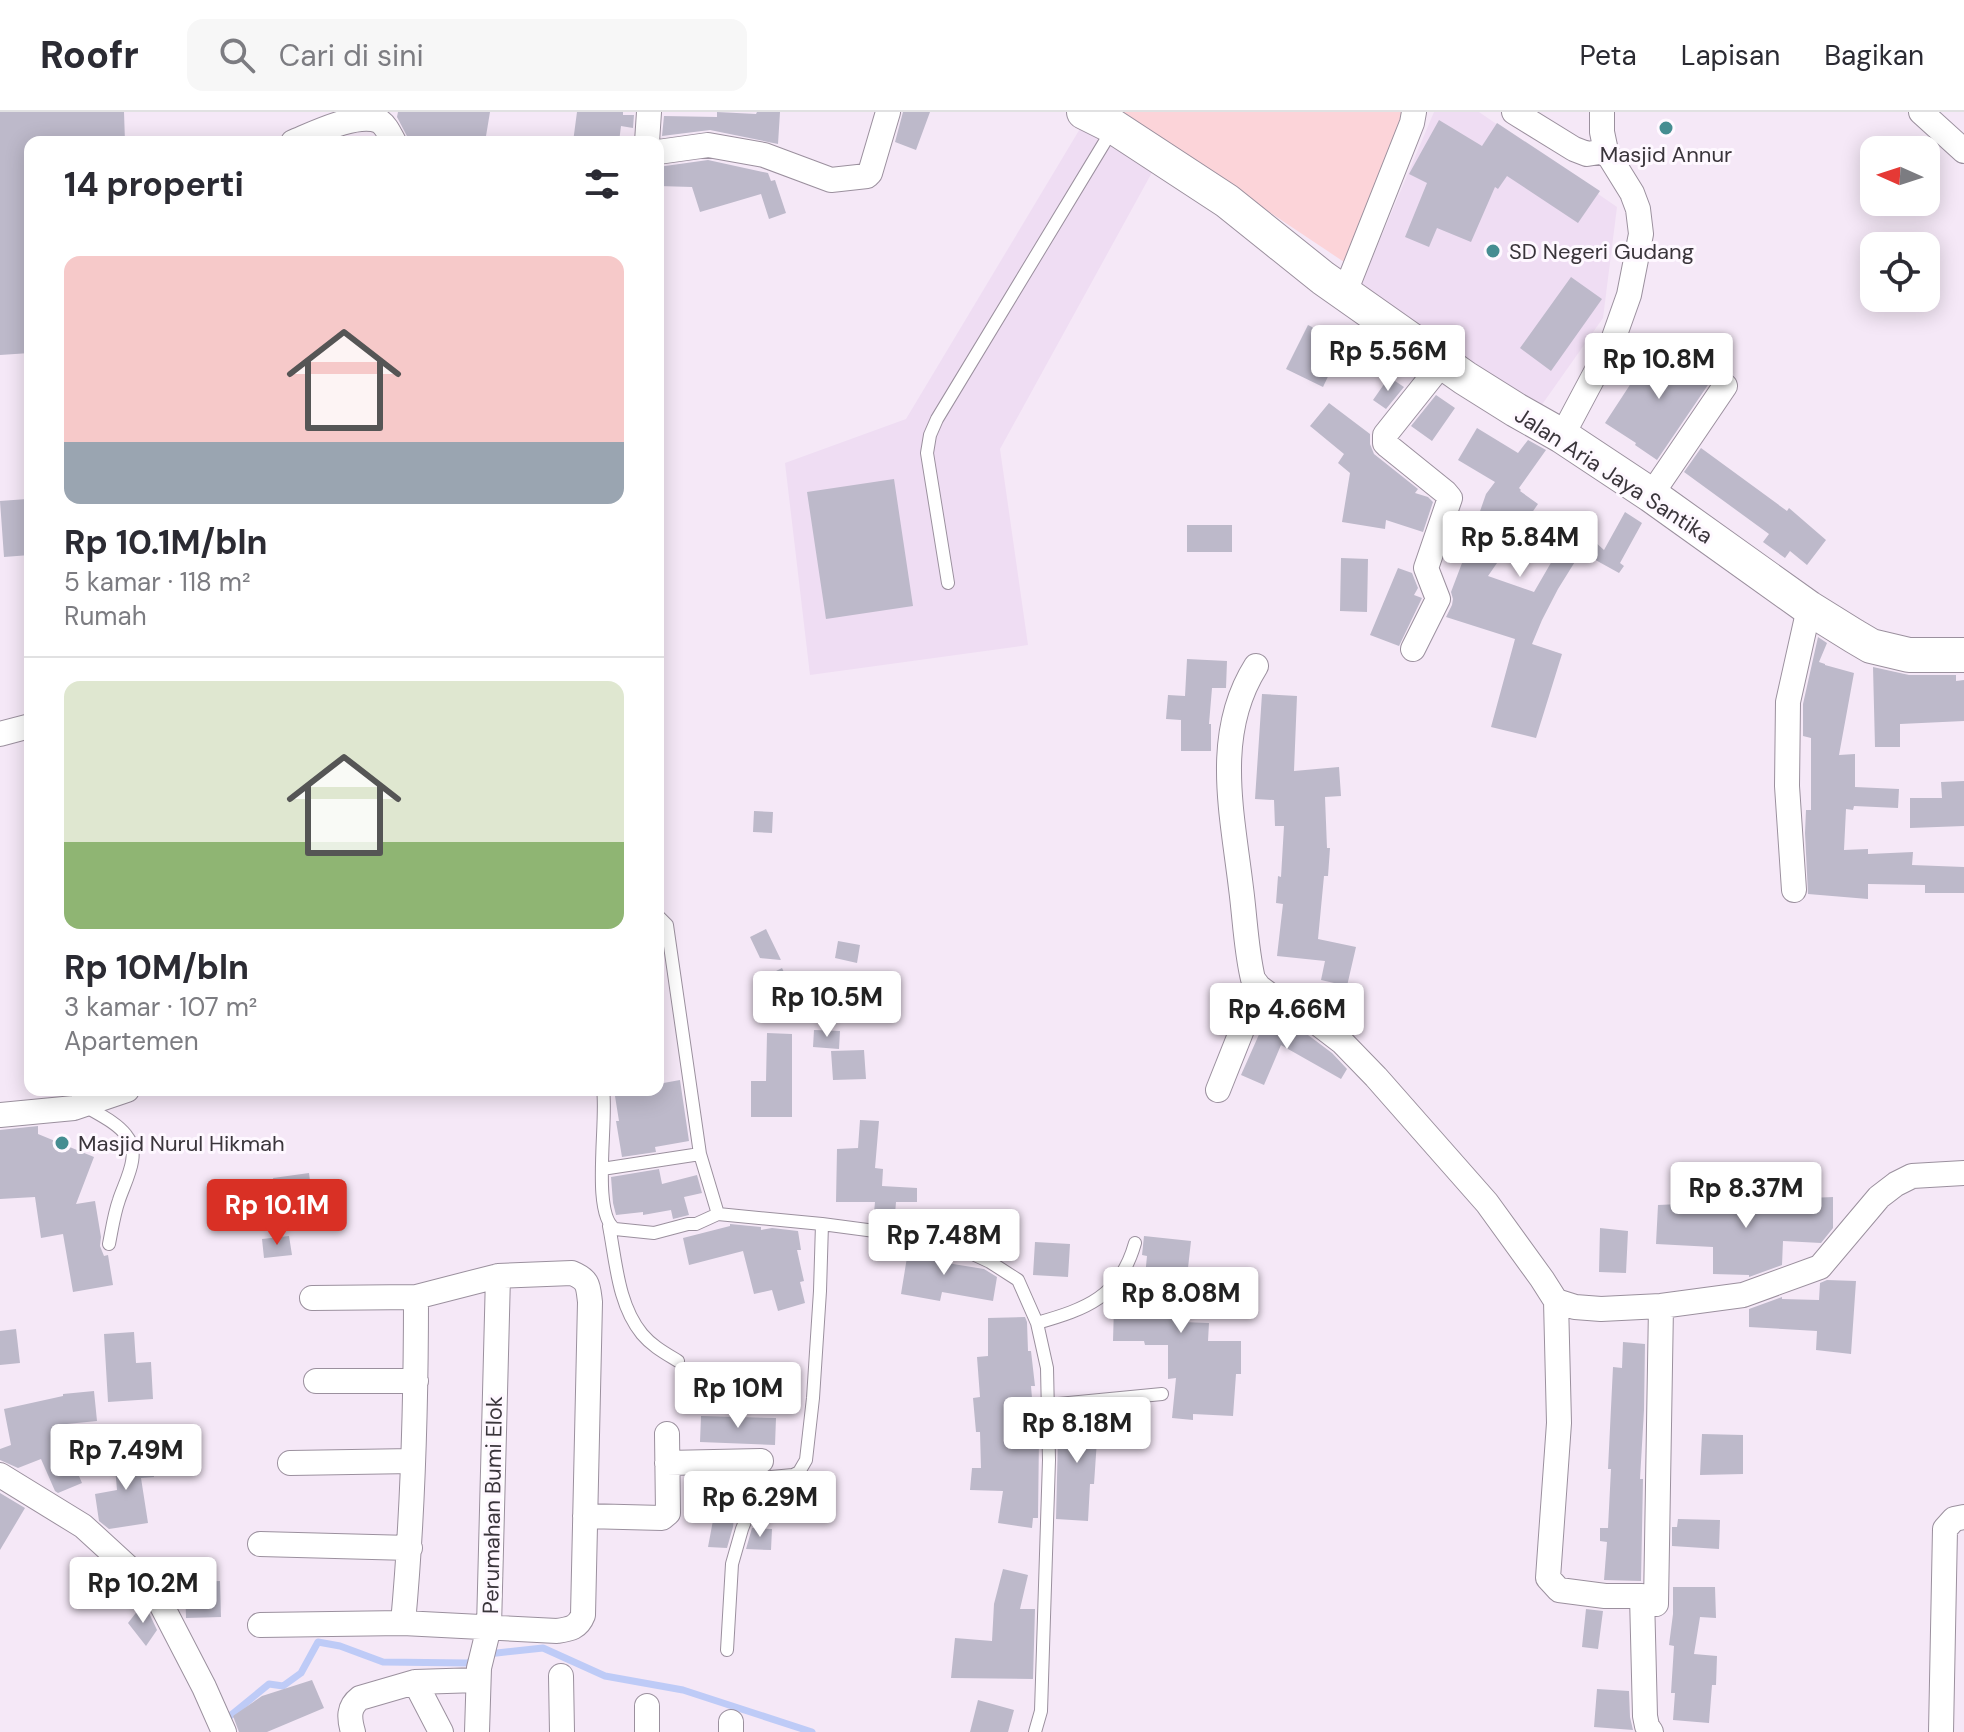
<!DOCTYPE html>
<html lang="id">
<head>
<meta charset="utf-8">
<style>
	body { margin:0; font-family:"DM Sans",sans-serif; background:#f7f7f7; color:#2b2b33; height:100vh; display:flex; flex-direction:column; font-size:30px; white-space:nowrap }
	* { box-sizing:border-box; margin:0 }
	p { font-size:26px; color:#7c7c81 }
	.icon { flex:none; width:44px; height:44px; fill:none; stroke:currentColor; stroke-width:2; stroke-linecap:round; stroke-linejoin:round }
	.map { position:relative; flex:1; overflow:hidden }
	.drawer { position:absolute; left:24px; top:24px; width:640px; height:960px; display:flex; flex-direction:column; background:#fff; border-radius:16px; box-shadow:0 4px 20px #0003 }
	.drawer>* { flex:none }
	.needle { width:52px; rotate:273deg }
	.fabs { position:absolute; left:1860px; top:24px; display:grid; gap:16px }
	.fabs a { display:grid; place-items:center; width:80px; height:80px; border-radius:16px; background:#fff; box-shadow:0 4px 20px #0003; font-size:40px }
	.price { position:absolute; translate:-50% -68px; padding:0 18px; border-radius:8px; background:#fff; color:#222; font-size:26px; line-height:52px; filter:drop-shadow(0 2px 4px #0008) }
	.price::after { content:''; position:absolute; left:50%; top:48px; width:24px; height:18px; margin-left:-12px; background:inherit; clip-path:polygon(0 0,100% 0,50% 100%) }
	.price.selected { background:#d93025; color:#fff }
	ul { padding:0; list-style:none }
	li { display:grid; align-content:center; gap:16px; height:424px; padding:0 40px }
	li+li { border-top:2px solid #e1e1e2 }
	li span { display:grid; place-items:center; height:248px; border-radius:16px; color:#555 }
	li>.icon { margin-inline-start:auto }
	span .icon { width:144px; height:144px; fill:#fffc; stroke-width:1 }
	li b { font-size:34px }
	h2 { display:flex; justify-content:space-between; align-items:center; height:96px; padding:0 40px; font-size:34px }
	header { display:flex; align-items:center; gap:48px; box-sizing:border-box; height:112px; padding:0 40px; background:#fff; border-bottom:2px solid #e1e1e2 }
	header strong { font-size:38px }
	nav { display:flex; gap:44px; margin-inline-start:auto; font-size:28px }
	.search { width:560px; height:72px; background:#f7f7f7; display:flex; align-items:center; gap:20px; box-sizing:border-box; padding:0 28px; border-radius:16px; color:#7c7c81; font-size:30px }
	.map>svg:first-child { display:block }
	.built { fill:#efddf3 }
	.green { fill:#fcd4d9 }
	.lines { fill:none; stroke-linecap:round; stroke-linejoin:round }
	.stream { stroke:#becbf7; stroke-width:7 }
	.building { fill:#bdb9ca }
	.lane-casing { stroke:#9b909e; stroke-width:14 }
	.street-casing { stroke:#9b909e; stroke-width:26 }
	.secondary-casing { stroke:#9b909e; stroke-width:36 }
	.lane { stroke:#fff; stroke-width:12 }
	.street { stroke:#fff; stroke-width:24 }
	.secondary { stroke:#fff; stroke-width:34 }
	.poi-dot { fill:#458d91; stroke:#fef8ff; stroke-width:3 }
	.labels { text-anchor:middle; stroke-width:6; stroke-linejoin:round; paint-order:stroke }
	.poi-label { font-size:22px; fill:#3a353b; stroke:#fef8ff; text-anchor:start }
	.street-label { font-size:22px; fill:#3a353b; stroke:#fef8ff }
</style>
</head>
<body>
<header>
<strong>Roofr</strong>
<div class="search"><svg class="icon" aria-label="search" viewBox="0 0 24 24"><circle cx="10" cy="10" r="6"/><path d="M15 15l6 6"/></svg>Cari di sini</div>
<nav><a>Peta</a><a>Lapisan</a><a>Bagikan</a></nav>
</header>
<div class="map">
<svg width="1964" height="1620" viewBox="0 0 1964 1620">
	<rect width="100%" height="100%" fill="#f5e8f7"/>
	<!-- built -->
	<path class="built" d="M 1090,0 L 1166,35 L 1000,337 L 1028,533 L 810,563 L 785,351 L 906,307 Z
		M 1434,0 L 1479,0 L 1617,95 L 1603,206 L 1534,304 L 1357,182 Z"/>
	<!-- green -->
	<path class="green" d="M 1120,0 L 1424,0 L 1356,158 Z"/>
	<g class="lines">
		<!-- stream -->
		<path class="stream" d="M 488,1542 L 543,1536 L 605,1564 L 683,1578 L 812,1620
			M 230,1604 L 269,1572 L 283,1574 L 301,1561 L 318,1530 L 340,1534 L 383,1550 L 468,1551 L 473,1547"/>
	</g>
	<!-- building -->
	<path class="building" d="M 0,0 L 124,0 L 125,30 L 30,30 L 30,241 L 0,243 Z
		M 398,0 L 490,0 L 485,30 L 419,30 L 409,28 L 397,5 Z
		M 577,0 L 623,0 L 623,3 L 634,3 L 633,16 L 621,14 L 619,30 L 573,30 Z
		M 717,0 L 756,2 L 757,0 L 780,0 L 778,32 L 710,18 L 662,24 L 664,4 L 717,5 Z
		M 903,0 L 930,0 L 916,38 L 895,30 Z
		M 1439,8 L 1482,34 L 1497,11 L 1600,79 L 1578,111 L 1507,64 L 1498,77 L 1495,75 L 1471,130 L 1437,116 L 1429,135 L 1405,125 L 1427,71 L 1409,62 Z
		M 708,48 L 768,61 L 771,69 L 775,68 L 786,101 L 769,107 L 761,82 L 700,100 L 692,75 L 658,74 L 658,55 Z
		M 1571,165 L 1602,187 L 1551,259 L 1520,236 Z
		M 1308,213 L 1344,231 L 1323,275 L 1286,257 Z
		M 1656,233 L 1689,255 L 1693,249 L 1714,264 L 1657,348 L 1635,333 L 1636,331 L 1605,311 Z
		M 1389,265 L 1404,275 L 1386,297 L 1373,288 Z
		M 1436,283 L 1455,296 L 1432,329 L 1411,314 Z
		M 1329,291 L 1370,322 L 1370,332 L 1374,342 L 1418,377 L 1415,381 L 1428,385 L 1433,390 L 1423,420 L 1386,408 L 1385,417 L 1342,410 L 1350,361 L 1338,351 L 1344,342 L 1310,314 Z
		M 1477,316 L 1518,341 L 1528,328 L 1546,338 L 1519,376 L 1521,378 L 1520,379 L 1538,392 L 1488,464 L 1534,480 L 1574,411 L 1604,438 L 1625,400 L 1642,411 L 1620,451 L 1624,454 L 1619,461 L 1581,440 L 1558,477 L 1542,508 L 1532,532 L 1562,542 L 1536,626 L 1491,615 L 1515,527 L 1446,505 L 1452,493 L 1453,487 L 1451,480 L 1462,451 L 1479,451 L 1480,432 L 1469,431 L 1486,382 L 1495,370 L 1458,348 Z
		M 1701,336 L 1787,399 L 1789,396 L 1826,428 L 1807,453 L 1790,439 L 1785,446 L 1763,430 L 1769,422 L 1684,360 Z
		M 894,367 L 913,494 L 826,507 L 807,380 Z
		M 27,387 L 30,443 L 4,445 L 0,389 Z
		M 1187,413 L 1232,413 L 1232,440 L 1187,440 Z
		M 1341,446 L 1368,447 L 1367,500 L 1340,499 Z
		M 1398,456 L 1412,461 L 1418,476 L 1414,483 L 1422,486 L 1399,534 L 1370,523 Z
		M 1818,525 L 1827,531 L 1819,550 L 1825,552 L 1825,553 L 1854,561 L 1839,643 L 1855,642 L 1855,675 L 1899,677 L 1898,696 L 1854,694 L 1853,698 L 1846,697 L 1844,738 L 1868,737 L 1868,742 L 1913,740 L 1912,753 L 1964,755 L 1964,781 L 1925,781 L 1925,773 L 1868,772 L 1868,787 L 1808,782 L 1805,721 L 1806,698 L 1811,698 L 1811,626 L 1803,624 L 1803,592 Z
		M 1187,547 L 1227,549 L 1226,576 L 1212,576 L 1209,612 L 1211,612 L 1211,639 L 1181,639 L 1181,608 L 1166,607 L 1168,583 L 1185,584 Z
		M 1873,555 L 1909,563 L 1956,563 L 1956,569 L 1964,568 L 1964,609 L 1900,612 L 1900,635 L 1875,635 Z
		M 1262,582 L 1297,584 L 1294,659 L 1339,655 L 1341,684 L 1325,685 L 1327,736 L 1330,736 L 1328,764 L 1324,764 L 1318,827 L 1356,835 L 1347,874 L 1321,868 L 1325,849 L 1277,844 L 1283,792 L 1276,791 L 1278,764 L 1281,765 L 1284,714 L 1275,714 L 1274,688 L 1255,687 Z
		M 1964,669 L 1964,714 L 1910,716 L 1910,686 L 1942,686 L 1941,670 Z
		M 754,699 L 773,700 L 772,721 L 753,720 Z
		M 766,817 L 781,848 L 760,846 L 750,825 Z
		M 838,829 L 860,833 L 857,851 L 835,846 Z
		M 782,856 L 793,879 L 766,892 L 756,869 Z
		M 1273,902 L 1304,920 L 1332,941 L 1347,957 L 1341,967 L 1281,933 L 1264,973 L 1241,963 L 1261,918 L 1265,920 Z
		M 814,918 L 840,919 L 839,937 L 813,935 Z
		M 767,921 L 792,922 L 792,1005 L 751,1005 L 751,969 L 766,969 Z
		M 864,938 L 866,967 L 833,968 L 831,939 Z
		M 680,968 L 689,1029 L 655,1035 L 656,1040 L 622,1045 L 616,1009 L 619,1009 L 614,978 L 658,978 L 658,972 Z
		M 860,1008 L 879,1009 L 875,1056 L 883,1057 L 882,1074 L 917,1076 L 917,1090 L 896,1090 L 895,1102 L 874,1100 L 875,1090 L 836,1090 L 837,1037 L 858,1036 Z
		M 38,1014 L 38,1022 L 94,1045 L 76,1092 L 95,1089 L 101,1125 L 100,1134 L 104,1144 L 108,1143 L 113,1173 L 73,1180 L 63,1122 L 41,1126 L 35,1085 L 0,1087 L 0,1018 Z
		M 659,1057 L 662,1072 L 697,1063 L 702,1081 L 684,1085 L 689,1103 L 673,1107 L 671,1098 L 643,1103 L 643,1100 L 616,1103 L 613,1091 L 611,1065 Z
		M 309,1061 L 313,1093 L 278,1098 L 273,1066 Z
		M 1833,1085 L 1833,1116 L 1821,1131 L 1783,1129 L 1782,1153 L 1749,1165 L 1749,1163 L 1713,1162 L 1713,1135 L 1656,1132 L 1658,1093 Z
		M 730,1112 L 761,1115 L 761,1118 L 772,1116 L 798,1119 L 801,1138 L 797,1138 L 804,1169 L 800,1170 L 805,1191 L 778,1199 L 772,1178 L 754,1182 L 743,1139 L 689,1153 L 683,1126 L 730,1114 Z
		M 1600,1116 L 1628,1119 L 1626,1161 L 1599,1160 Z
		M 289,1124 L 292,1143 L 264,1146 L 262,1127 Z
		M 1144,1124 L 1191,1129 L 1182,1210 L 1209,1211 L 1208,1229 L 1241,1229 L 1241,1262 L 1236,1262 L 1233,1304 L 1193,1302 L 1193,1308 L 1172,1306 L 1176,1266 L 1168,1267 L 1168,1233 L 1145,1233 L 1144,1229 L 1113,1229 L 1114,1194 L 1142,1195 L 1147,1144 L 1142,1143 Z
		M 1035,1130 L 1070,1132 L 1068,1165 L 1033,1163 Z
		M 909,1133 L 948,1142 L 947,1151 L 984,1157 L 997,1165 L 993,1189 L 942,1180 L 940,1189 L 901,1182 Z
		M 1827,1168 L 1856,1169 L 1851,1242 L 1816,1238 L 1817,1219 L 1749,1215 L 1749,1197 L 1782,1185 L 1782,1187 L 1819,1188 L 1820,1171 Z
		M 1025,1205 L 1027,1210 L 1028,1239 L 1031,1239 L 1035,1274 L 1031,1274 L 1035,1323 L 1039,1324 L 1038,1406 L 1033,1406 L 1032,1416 L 998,1411 L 1003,1379 L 970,1378 L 972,1356 L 981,1356 L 980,1320 L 976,1320 L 973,1286 L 980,1285 L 977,1245 L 988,1244 L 988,1206 Z
		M 16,1217 L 20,1251 L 0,1253 L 0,1219 Z
		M 134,1220 L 136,1251 L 151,1250 L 153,1287 L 108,1290 L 104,1222 Z
		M 1623,1230 L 1645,1232 L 1644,1298 L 1640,1367 L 1643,1367 L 1641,1469 L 1604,1468 L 1607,1430 L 1600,1429 L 1600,1416 L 1608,1416 L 1611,1357 L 1608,1357 L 1613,1255 L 1622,1256 Z
		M 94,1279 L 97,1309 L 57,1313 L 82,1371 L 58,1381 L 55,1379 L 41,1347 L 18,1356 L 0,1348 L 0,1337 L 11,1333 L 4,1297 L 63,1284 L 63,1282 Z
		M 1140,1293 L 1143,1312 L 1121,1316 L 1118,1295 Z
		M 1069,1300 L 1106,1305 L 1103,1329 L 1097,1328 L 1094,1372 L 1090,1372 L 1088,1409 L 1056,1407 L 1058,1325 L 1065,1326 Z
		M 701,1304 L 776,1306 L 775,1333 L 700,1330 Z
		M 1702,1322 L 1743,1323 L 1743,1362 L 1700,1363 Z
		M 151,1340 L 154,1365 L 141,1366 L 148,1411 L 109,1417 L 99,1409 L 95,1382 L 117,1378 L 114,1343 Z
		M 717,1366 L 738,1368 L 733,1415 L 727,1436 L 708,1435 L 714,1403 L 711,1403 Z
		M 0,1381 L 25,1396 L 0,1438 Z
		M 1678,1407 L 1720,1408 L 1719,1437 L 1672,1434 L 1672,1415 L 1677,1415 Z
		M 752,1416 L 772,1417 L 771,1438 L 746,1437 Z
		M 1003,1457 L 1028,1463 L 1020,1497 L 1035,1497 L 1033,1567 L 951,1566 L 955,1526 L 992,1529 L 994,1492 Z
		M 220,1469 L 221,1505 L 186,1506 L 185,1470 Z
		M 1673,1475 L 1715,1475 L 1716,1506 L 1700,1505 L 1694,1542 L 1717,1544 L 1716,1573 L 1712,1573 L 1709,1611 L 1673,1608 L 1675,1581 L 1671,1581 L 1674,1534 L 1669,1533 L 1673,1502 Z
		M 142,1493 L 149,1501 L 157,1518 L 146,1534 L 128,1511 Z
		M 1586,1497 L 1603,1499 L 1598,1537 L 1582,1535 Z
		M 312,1568 L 324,1596 L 267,1620 L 239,1620 L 233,1604 L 262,1584 Z
		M 1597,1577 L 1629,1579 L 1630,1605 L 1633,1618 L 1594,1615 Z
		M 978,1588 L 1014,1598 L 1008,1620 L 970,1620 Z"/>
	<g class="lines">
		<!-- lane casing -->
		<g class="lane-casing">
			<path id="lane" d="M 948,471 L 927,341 L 930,323 L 937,307 L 1112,18
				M 658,804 L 667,813 L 700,1042 L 718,1102
				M 603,978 C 608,1007 591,1102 615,1117 L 654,1121 L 688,1112 L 696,1112 L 718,1102 L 822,1112 L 905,1123 L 960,1136 L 990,1150 L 1018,1168 L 1037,1211 L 1047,1256 L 1049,1348 L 1041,1599 L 1035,1620
				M 85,994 C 98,1002 116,1010 126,1023 C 142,1042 125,1069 119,1088 C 114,1102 112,1117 109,1132
				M 602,1057 L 700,1042
				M 609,1114 C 616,1150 618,1193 642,1222 C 652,1234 665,1241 678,1249
				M 1037,1211 C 1086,1197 1120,1185 1135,1131
				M 1048,1293 L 1162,1282
				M 727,1538 L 732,1452 L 742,1417 L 757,1379 L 765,1368 L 771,1365 L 793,1363 L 799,1360 L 806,1348 L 813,1286 L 820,1179 L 822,1112"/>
		</g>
		<!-- street casing -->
		<g class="street-casing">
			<path id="street" d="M 1514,0 L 1574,37 L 1587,42 L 1606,39
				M 1921,0 L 1964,39
				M 293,30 C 315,21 357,0 379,9 C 386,13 390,23 394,30
				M 647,30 L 649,0
				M 658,40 L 708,33 L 764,43 L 831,68 L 867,64 L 870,61 L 888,0
				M 1345,180 L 1412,11 L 1414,0
				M 1562,324 L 1613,228 L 1629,183 L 1641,122 L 1638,97 L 1632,81 L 1606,39 L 1602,20 L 1602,0
				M 1651,383 L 1725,274
				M 1413,537 L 1438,487 L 1426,456 L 1450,386 L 1445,380 L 1388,334 L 1385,331 L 1385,323 L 1444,249
				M 1256,554 C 1213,622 1232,700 1241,776 C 1245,806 1246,838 1253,867 L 1259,875 L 1271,884 L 1312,907 L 1342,930 L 1376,965 L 1487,1091 L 1542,1167 L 1556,1189 L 1575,1195 L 1601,1197 L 1661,1194 L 1743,1183 L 1820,1155 L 1879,1085 L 1896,1072 L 1912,1064 L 1964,1061
				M 0,622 L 30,614
				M 1794,778 L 1787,674 L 1788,590 L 1809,496
				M 1218,978 L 1259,875
				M 0,1003 L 74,996 L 127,978
				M 572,1161 C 589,1168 588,1174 590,1190 L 583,1503 C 578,1516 570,1517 557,1519 L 403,1511 C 413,1403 416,1294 416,1185 L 498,1164 Z
				M 312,1186 L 416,1185
				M 1556,1189 L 1559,1311 L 1548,1466 L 1559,1478 L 1605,1484 L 1642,1484 L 1645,1604 L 1647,1614 L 1651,1620
				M 316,1269 L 416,1269
				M 290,1351 L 413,1349
				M 667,1351 L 761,1349
				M 0,1363 L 83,1414 L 130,1457 L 161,1492 L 204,1575 L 224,1620
				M 585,1404 L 662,1406 L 668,1401 L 667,1322
				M 260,1432 L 410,1436
				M 1656,1492 L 1661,1194
				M 260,1513 L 403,1511
				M 561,1564 L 562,1620
				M 415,1570 L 441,1620
				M 731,1610 L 731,1620
				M 353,1620 C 349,1606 348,1595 360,1586 L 415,1570 L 478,1568
				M 477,1620 L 479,1556 L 489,1515 L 498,1164
				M 647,1620 L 647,1594
				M 1941,1620 L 1945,1417 L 1954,1407 L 1964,1405"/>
		</g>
		<!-- secondary casing -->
		<g class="secondary-casing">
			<path id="secondary" d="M 1084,0 L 1114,15 L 1227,89 L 1323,166 L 1465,266 L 1516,298 L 1562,324 L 1651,383 L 1809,496 L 1854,524 L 1871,534 L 1909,543 L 1964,543"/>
		</g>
		<!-- lane -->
		<use href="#lane" class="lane"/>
		<!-- street -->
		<use href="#street" class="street"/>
		<!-- secondary -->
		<use href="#secondary" class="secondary"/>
	</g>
	<!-- markers -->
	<g class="poi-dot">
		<circle cx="1666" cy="16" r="8"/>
		<circle cx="1493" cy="139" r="8"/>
		<circle cx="62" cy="1031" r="8"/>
	</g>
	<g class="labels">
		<!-- poi labels -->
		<g class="poi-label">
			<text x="1666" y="50" text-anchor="middle">Masjid Annur</text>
			<text x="1509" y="147">SD Negeri Gudang</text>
			<text x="78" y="1039">Masjid Nurul Hikmah</text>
		</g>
		<!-- street labels -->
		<g class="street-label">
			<text transform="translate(1614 363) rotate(33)" y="8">Jalan Aria Jaya Santika</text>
			<text transform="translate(492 1393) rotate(-89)" y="8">Perumahan Bumi Elok</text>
		</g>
	</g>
</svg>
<div class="fabs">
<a><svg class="needle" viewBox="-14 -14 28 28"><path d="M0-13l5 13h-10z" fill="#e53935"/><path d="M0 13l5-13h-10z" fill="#7c7c81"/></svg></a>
<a><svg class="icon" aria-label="locate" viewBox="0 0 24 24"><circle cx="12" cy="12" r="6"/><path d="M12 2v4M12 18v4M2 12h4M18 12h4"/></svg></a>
</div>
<b class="price" style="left:1388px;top:281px">Rp 5.56M</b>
<b class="price" style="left:1659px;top:289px">Rp 10.8M</b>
<b class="price" style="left:1520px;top:467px">Rp 5.84M</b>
<b class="price" style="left:827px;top:927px">Rp 10.5M</b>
<b class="price" style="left:1287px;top:939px">Rp 4.66M</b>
<b class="price" style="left:1746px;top:1118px">Rp 8.37M</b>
<b class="price selected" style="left:277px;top:1135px">Rp 10.1M</b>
<b class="price" style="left:944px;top:1165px">Rp 7.48M</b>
<b class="price" style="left:1181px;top:1223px">Rp 8.08M</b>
<b class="price" style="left:738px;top:1318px">Rp 10M</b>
<b class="price" style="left:1077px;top:1353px">Rp 8.18M</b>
<b class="price" style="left:126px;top:1380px">Rp 7.49M</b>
<b class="price" style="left:760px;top:1427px">Rp 6.29M</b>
<b class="price" style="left:143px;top:1513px">Rp 10.2M</b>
<section class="drawer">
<h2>14 properti<svg class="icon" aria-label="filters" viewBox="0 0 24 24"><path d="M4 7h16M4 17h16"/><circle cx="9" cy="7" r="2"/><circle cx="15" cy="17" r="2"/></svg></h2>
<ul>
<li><span style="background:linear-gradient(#f6c9c9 75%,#9aa5b1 0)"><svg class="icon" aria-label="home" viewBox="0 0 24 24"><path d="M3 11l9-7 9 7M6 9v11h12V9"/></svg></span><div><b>Rp 10.1M/bln</b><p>5 kamar · 118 m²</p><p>Rumah</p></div></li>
<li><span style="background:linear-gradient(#dfe7d0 65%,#8fb573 0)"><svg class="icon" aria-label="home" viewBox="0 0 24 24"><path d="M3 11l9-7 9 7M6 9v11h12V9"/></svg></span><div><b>Rp 10M/bln</b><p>3 kamar · 107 m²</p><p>Apartemen</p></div></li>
</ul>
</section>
</div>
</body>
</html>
